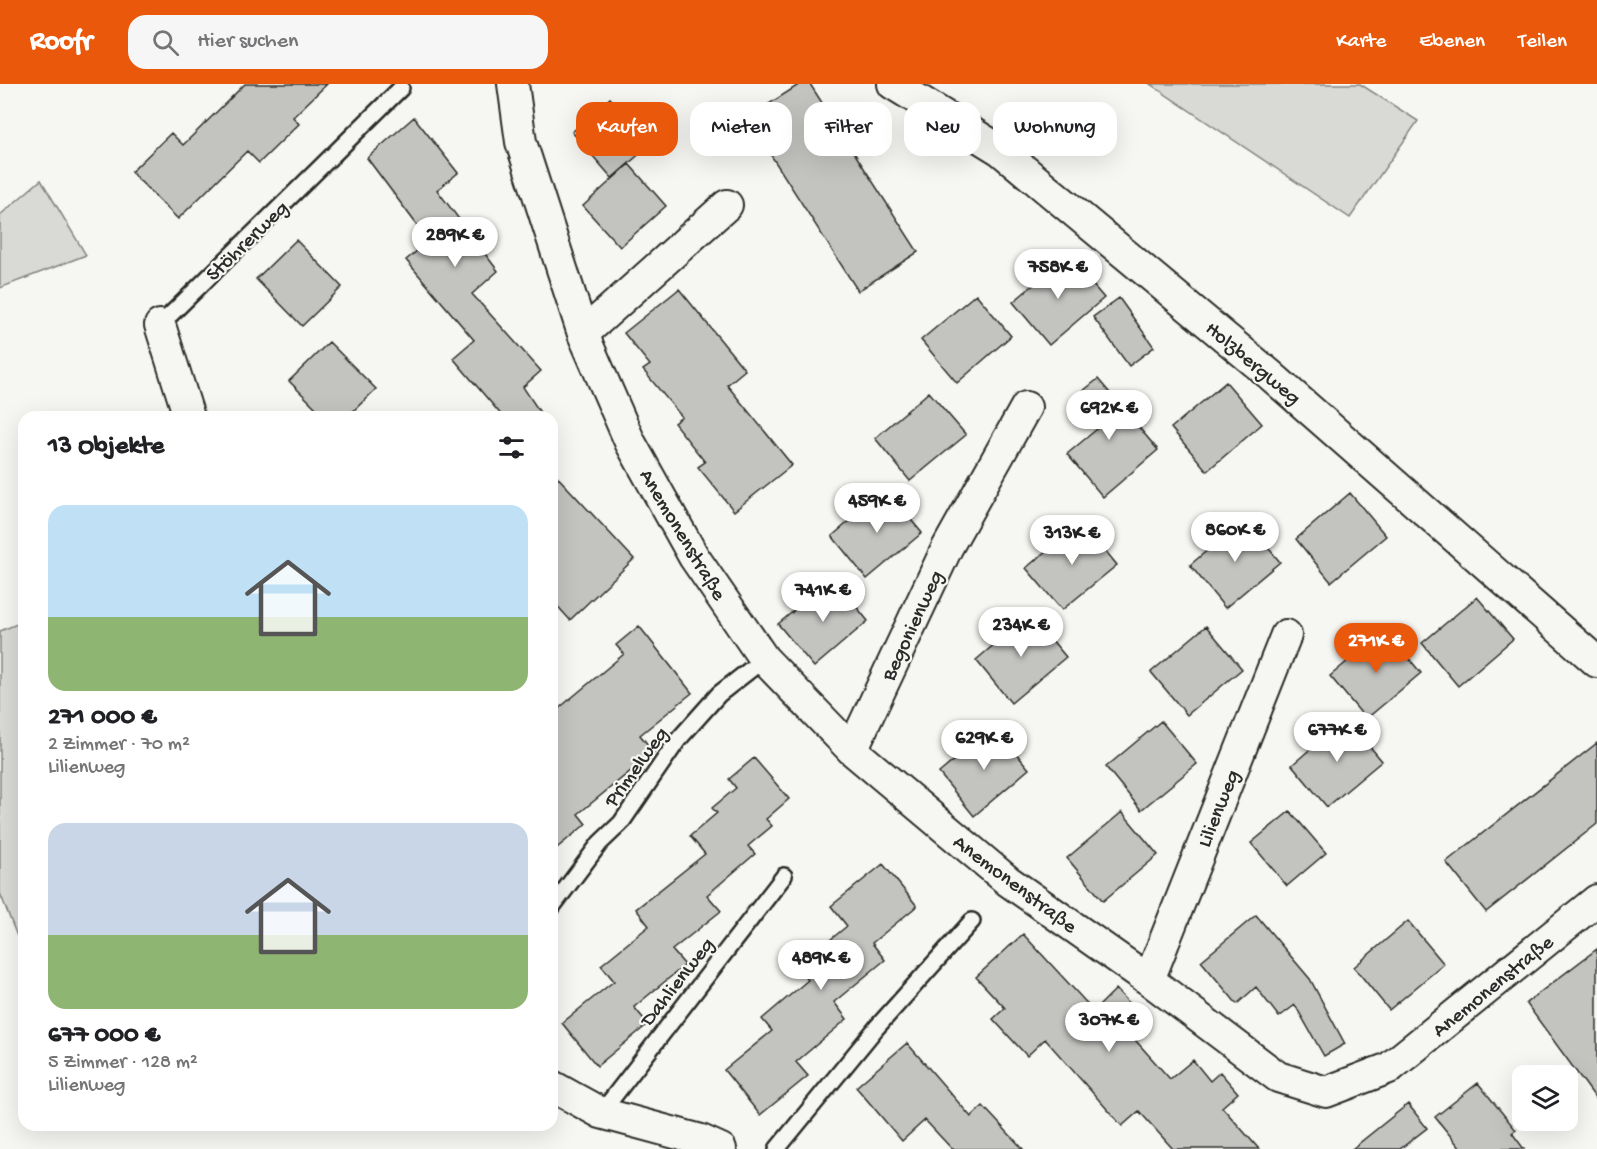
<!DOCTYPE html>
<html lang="de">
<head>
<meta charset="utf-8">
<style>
	body { margin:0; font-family:"Gochi Hand",sans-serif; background:#f6f6f6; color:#202124; height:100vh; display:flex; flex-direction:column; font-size:22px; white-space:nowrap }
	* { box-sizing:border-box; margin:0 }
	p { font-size:20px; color:#757577 }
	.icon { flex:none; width:33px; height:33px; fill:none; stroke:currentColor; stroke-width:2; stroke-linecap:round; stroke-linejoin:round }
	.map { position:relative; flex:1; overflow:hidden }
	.side { position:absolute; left:18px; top:327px; width:540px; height:720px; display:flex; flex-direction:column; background:#fff; border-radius:18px; box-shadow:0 6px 24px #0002 }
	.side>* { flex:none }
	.guide { position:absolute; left:576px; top:18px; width:570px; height:54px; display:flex; gap:12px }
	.buttons { position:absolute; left:1512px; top:981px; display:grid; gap:12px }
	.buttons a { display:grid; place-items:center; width:66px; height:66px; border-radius:12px; background:#fff; box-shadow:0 6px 24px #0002; font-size:30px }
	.price { position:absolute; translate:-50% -51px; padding:0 14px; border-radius:21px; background:#fff; color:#222; font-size:20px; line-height:39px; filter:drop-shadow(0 2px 3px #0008) }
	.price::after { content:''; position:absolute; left:50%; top:36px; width:18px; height:14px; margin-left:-9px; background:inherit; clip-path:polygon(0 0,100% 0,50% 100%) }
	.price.on { background:#ea580c; color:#fff }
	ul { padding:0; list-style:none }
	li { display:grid; align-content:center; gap:12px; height:318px; padding:0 30px }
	li span { display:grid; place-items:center; height:186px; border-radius:18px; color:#555 }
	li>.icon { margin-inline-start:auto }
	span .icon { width:108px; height:108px; fill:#fffc; stroke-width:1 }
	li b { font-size:26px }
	h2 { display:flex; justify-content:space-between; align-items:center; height:72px; padding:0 30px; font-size:26px }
	.pill { padding:0 21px; border-radius:18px; background:#fff; box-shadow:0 6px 24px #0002; font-size:21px; line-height:54px }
	.pill.on { background:#ea580c; color:#fff }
	header { display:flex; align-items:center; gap:36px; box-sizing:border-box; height:84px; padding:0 30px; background:#ea580c; color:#fff }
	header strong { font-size:28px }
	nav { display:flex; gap:33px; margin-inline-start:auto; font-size:21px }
	.search { width:420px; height:54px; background:#f6f6f6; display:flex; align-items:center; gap:15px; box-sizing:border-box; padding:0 21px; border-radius:18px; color:#757577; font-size:22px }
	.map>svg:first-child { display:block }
	.green { fill:#d9d9d5; stroke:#828280; stroke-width:1.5 }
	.building { fill:#c3c3c0; stroke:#2b2b2b; stroke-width:1.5 }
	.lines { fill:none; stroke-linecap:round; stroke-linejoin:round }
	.service-casing { stroke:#2b2b2b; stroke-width:20 }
	.minor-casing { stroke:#2b2b2b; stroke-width:34 }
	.service { stroke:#f6f6f2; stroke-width:15 }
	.minor { stroke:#f6f6f2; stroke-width:30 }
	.labels { text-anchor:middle; stroke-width:4.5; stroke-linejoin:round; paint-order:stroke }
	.street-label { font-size:21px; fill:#2b2b2b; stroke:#f6f6f2 }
</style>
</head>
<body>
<header>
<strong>Roofr</strong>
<div class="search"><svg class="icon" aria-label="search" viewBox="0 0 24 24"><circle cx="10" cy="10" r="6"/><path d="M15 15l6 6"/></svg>Hier suchen</div>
<nav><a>Karte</a><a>Ebenen</a><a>Teilen</a></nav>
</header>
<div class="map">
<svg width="1597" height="1065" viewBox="0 0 1597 1065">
	<rect width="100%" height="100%" fill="#f6f6f2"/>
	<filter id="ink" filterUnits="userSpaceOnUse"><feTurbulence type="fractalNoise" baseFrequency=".0167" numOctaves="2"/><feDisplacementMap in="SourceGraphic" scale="12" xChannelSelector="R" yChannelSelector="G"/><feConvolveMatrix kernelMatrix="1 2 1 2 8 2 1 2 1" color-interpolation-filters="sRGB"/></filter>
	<g filter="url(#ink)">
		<!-- green -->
		<path class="green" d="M 1150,0 L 1360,0 L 1418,37 L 1350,134 Z
			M 41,96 L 86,171 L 0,204 L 0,131 Z
			M 24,537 L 24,870 L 0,809 L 0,547 Z"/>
		<!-- building -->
		<path class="building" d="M 245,0 L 327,0 L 293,33 L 299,40 L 259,79 L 247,67 L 178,135 L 131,88 L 171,49 L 183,61 Z
			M 800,0 L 810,0 L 918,168 L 858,207 L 747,34 Z
			M 610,14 L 651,60 L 612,94 L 572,48 Z
			M 414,33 L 458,89 L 437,106 L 498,187 L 472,210 L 541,287 L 523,303 L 543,333 L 503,333 L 453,274 L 474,256 L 406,176 L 429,157 L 367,74 Z
			M 629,80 L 666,122 L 620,163 L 583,122 Z
			M 296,156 L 342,203 L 302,242 L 256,195 Z
			M 1068,172 L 1104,214 L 1049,261 L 1013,218 Z
			M 679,205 L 745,286 L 727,301 L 792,381 L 734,427 L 698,383 L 705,378 L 674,339 L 682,333 L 643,286 L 650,281 L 624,249 Z
			M 976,210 L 1011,252 L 957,299 L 921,256 Z
			M 1119,214 L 1154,263 L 1129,282 L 1093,233 Z
			M 329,258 L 376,305 L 347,333 L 325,333 L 289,297 Z
			M 1098,295 L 1158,366 L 1103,413 L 1067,370 L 1097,345 L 1073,315 Z
			M 1226,298 L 1262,340 L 1207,387 L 1171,344 Z
			M 929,308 L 966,351 L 910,397 L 875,354 Z
			M 552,387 L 634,475 L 570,536 L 552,516 Z
			M 886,406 L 922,449 L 867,495 L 832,452 Z
			M 1350,409 L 1386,452 L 1331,498 L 1296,455 Z
			M 1244,435 L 1280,478 L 1225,524 L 1190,481 Z
			M 1081,437 L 1117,481 L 1062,526 L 1026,484 Z
			M 833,494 L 868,537 L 814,583 L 778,540 Z
			M 1477,513 L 1513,555 L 1458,602 L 1422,559 Z
			M 1030,530 L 1066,573 L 1011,619 L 976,576 Z
			M 639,542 L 692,609 L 640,651 L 654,668 L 578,730 L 586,740 L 552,768 L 552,630 L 624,570 L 616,561 Z
			M 1206,542 L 1242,585 L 1187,631 L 1151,588 Z
			M 1385,546 L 1421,589 L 1366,635 L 1330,592 Z
			M 1346,634 L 1382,677 L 1327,723 L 1292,681 Z
			M 1161,637 L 1197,680 L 1141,726 L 1106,683 Z
			M 994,643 L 1029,685 L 974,732 L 939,689 Z
			M 1597,659 L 1597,740 L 1486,828 L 1446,778 Z
			M 754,674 L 789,715 L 766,735 L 772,742 L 748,762 L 755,770 L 707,811 L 721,827 L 672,866 L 685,881 L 634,923 L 648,940 L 597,982 L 562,939 L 614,897 L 601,881 L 649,842 L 636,825 L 705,770 L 690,752 L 717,729 L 712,724 L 736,704 L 729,695 Z
			M 1290,727 L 1326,769 L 1287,802 L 1251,759 Z
			M 1122,728 L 1158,771 L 1103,817 L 1067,774 Z
			M 883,780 L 917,822 L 872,859 L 885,876 L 834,918 L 847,935 L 796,978 L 808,992 L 760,1031 L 724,986 L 772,947 L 762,935 L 808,896 L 797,883 L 847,842 L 831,822 Z
			M 1256,831 L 1310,895 L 1345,960 L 1324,972 L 1295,921 L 1279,933 L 1256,903 L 1237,920 L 1201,877 Z
			M 1408,837 L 1444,880 L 1389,926 L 1354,883 Z
			M 1023,850 L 1094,927 L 1116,905 L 1135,925 L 1120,939 L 1170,995 L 1193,976 L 1210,997 L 1220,988 L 1238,1009 L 1222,1023 L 1259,1065 L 1173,1065 L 1139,1027 L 1122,1042 L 1045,955 L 1027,972 L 993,935 L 1005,924 L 976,893 Z
			M 1597,865 L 1597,1016 L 1526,919 Z
			M 907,959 L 971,1033 L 983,1022 L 1023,1065 L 952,1065 L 925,1036 L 902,1057 L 856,1003 Z
			M 1478,999 L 1516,1046 L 1512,1049 L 1524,1065 L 1461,1065 L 1435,1033 Z
			M 1408,1020 L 1427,1044 L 1400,1065 L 1352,1065 Z"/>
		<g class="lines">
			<!-- service casing -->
			<g class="service-casing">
				<path id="service" d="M 160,241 L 401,4
					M 552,823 L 600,759 L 621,739 L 678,656 L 719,610 L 764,575
					M 601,1029 L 784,792
					M 777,1065 L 877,943 L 972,837"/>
			</g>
			<!-- minor casing -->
			<g class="minor-casing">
				<path id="minor" d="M 513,0 L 521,58 L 583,250 L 630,358 L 694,473 L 764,575 L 852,666 L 1008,797 L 1149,896 L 1278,993 L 1326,1008 L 1389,984 L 1597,816
					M 893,0 L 1000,66 L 1268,289 L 1597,578
					M 160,241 L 189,333
					M 583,250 L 727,121
					M 852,666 L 947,464 L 1026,323
					M 1149,896 L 1286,551
					M 552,1002 L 601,1029 L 701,1056 L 721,1065"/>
			</g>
			<!-- service -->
			<use href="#service" class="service"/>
			<!-- minor -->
			<use href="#minor" class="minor"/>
		</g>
	</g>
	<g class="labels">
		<!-- street labels -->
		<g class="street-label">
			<text transform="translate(246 156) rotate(-44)" y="7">Stöhrerweg</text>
			<text transform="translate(1254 278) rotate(40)" y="7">Holzbergweg</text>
			<text transform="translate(684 450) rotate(59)" y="7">Anemonenstraße</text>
			<text transform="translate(911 541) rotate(-65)" y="7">Begonienweg</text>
			<text transform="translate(635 682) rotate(-54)" y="7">Primelweg</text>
			<text transform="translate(1217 724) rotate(-68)" y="7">Lilienweg</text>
			<text transform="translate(1016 799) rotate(37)" y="7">Anemonenstraße</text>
			<text transform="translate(676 897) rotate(-52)" y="7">Dahlienweg</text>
			<text transform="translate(1492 901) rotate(-39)" y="7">Anemonenstraße</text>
		</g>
	</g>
</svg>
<div class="buttons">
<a><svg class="icon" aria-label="layers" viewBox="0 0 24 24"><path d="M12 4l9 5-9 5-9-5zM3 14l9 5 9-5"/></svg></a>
</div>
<b class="price" style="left:455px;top:184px">289K €</b>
<b class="price" style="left:1058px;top:216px">758K €</b>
<b class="price" style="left:1109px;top:357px">692K €</b>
<b class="price" style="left:877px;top:450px">459K €</b>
<b class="price" style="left:1235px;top:479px">860K €</b>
<b class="price" style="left:1072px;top:482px">313K €</b>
<b class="price" style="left:823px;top:539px">741K €</b>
<b class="price" style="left:1021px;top:574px">234K €</b>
<b class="price on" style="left:1376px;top:590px">271K €</b>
<b class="price" style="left:1337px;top:679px">677K €</b>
<b class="price" style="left:984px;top:687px">629K €</b>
<b class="price" style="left:821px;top:907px">489K €</b>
<b class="price" style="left:1109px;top:969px">307K €</b>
<div class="guide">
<a class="pill on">Kaufen</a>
<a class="pill">Mieten</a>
<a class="pill">Filter</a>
<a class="pill">Neu</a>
<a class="pill">Wohnung</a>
</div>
<section class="side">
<h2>13 Objekte<svg class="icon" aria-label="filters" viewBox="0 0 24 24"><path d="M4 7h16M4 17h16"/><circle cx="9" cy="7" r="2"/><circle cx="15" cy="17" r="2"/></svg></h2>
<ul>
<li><span style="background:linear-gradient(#bfe0f5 60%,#8fb573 0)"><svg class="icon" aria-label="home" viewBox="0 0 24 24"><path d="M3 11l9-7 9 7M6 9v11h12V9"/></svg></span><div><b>271 000 €</b><p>2 Zimmer · 70 m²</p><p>Lilienweg</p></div></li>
<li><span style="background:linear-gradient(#c9d6e8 60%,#8fb573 0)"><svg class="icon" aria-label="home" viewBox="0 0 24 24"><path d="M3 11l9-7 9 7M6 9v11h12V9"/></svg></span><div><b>677 000 €</b><p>5 Zimmer · 128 m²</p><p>Lilienweg</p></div></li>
</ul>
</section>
</div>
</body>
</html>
